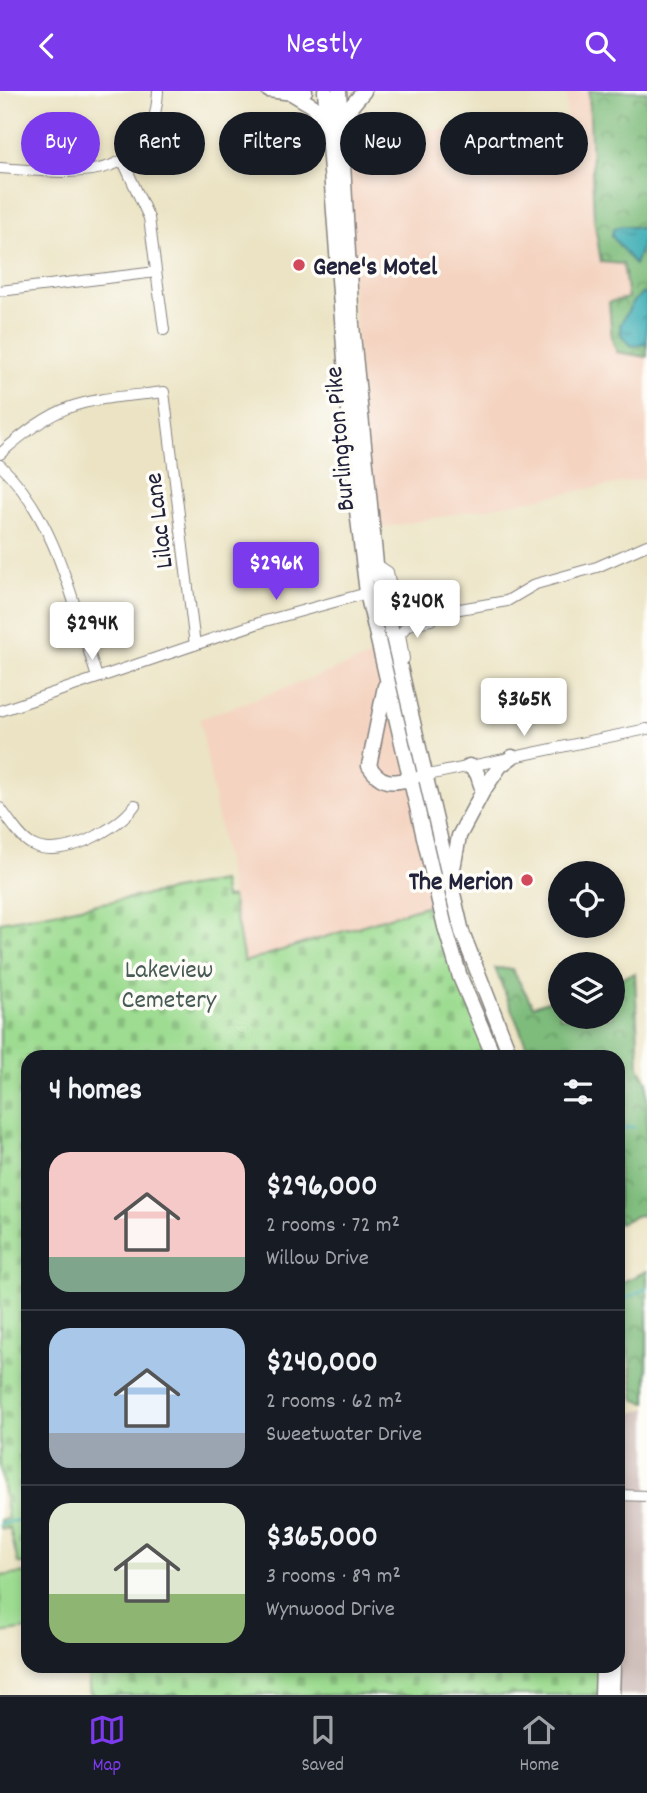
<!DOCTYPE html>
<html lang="en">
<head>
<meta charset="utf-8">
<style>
	body { margin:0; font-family:Dekko,sans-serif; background:#20242c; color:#f1f3f6; height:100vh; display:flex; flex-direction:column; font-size:26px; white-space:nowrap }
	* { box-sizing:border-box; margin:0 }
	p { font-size:23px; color:#9ea1a6 }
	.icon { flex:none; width:38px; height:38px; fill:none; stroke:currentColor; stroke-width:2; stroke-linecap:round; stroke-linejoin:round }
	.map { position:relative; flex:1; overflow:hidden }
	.details { position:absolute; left:21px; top:959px; width:604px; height:623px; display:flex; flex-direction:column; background:#171b24; border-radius:21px; box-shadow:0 4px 10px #0003 }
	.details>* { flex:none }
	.banner { position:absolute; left:21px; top:21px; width:606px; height:63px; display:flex; gap:14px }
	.controls { position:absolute; left:548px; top:770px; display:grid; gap:14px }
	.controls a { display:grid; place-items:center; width:77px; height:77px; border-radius:50%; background:#171b24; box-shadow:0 4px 10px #0003; font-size:35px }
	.price { position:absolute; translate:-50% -60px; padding:0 16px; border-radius:7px; background:#fff; color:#222; font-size:23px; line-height:46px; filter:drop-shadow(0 2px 4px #0008) }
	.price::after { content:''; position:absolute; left:50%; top:42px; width:21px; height:16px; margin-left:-10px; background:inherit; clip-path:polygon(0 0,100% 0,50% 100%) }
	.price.on { background:#7c3aed; color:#fff }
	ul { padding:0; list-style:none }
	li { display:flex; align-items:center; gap:21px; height:175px; padding:0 28px }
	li+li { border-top:2px solid #363941 }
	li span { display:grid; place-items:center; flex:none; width:196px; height:140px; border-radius:21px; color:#555 }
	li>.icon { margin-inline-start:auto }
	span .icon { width:84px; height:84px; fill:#fffc; stroke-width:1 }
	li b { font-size:30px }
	h2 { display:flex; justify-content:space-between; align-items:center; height:84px; padding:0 28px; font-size:30px }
	.chip { padding:0 24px; border-radius:32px; background:#171b24; box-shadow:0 4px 10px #0003; font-size:24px; line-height:63px }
	.chip.on { background:#7c3aed; color:#fff }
	header { display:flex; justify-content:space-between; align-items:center; height:91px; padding:0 28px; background:#7c3aed; color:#fff; font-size:32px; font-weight:600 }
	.tabs { display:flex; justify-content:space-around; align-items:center; height:98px; border-top:2px solid #363941; background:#171b24; font-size:19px; color:#9ea1a6 }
	.tabs a { display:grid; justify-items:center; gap:4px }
	.tabs .on { color:#7c3aed }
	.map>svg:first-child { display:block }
	.built { fill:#f4d3c0 }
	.industrial { fill:#d0c0bc }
	.green { fill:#9ddc91; stroke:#607f66; stroke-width:2 }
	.forest { fill:url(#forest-crowns); stroke:#506f5b; stroke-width:2 }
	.cemetery { fill:url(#cemetery-stones); stroke:#607f66; stroke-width:2 }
	.water { fill:url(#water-ripples); stroke:#2f6878; stroke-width:2 }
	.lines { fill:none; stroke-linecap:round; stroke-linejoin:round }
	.stream { stroke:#3caeb5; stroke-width:2.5 }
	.minor-casing { stroke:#86827f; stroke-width:12 }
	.major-casing { stroke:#86827f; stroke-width:15 }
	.highway-casing { stroke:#86827f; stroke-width:17 }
	.minor { stroke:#fff; stroke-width:10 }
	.major { stroke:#fff; stroke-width:12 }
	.highway { stroke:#fff; stroke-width:14 }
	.poi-dot { fill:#d1495b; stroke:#fdfcf7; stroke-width:2.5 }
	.labels { text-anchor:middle; stroke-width:7; stroke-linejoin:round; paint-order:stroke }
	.poi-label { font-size:26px; font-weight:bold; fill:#22223b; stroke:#fdfcf7; text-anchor:start }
	.street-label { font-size:26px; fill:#22223b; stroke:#fdfcf7 }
	.park-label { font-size:26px; fill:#475a55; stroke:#fdfcf7 }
</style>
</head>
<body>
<header><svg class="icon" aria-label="back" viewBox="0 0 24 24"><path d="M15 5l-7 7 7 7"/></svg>Nestly<svg class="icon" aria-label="search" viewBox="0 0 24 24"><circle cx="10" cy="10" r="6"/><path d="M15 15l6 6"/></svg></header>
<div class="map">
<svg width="647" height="1604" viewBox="0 0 647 1604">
	<defs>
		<pattern id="forest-crowns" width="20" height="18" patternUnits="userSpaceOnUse" patternTransform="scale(1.75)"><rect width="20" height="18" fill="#7ebc7b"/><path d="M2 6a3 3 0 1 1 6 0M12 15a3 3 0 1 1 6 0" fill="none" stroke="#679866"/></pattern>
		<pattern id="cemetery-stones" width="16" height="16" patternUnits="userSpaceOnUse" patternTransform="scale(1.75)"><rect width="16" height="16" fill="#9ddc91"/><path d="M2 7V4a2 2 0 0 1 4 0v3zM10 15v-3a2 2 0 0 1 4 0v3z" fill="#87bc7e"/></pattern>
		<pattern id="water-ripples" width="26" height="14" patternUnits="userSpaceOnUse" patternTransform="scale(1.75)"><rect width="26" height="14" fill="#3caeb5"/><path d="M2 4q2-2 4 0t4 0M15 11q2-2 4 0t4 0" fill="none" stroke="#328d94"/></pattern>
	</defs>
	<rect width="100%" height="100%" fill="#fdfcf7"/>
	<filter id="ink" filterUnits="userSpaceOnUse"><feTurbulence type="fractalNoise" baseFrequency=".0143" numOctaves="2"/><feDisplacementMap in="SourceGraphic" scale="14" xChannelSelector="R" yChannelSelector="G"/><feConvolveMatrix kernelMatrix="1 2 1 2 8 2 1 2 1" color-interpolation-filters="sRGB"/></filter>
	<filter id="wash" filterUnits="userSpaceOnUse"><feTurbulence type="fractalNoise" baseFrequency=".00686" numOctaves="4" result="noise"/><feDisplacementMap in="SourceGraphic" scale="28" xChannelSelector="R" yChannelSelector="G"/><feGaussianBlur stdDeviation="1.57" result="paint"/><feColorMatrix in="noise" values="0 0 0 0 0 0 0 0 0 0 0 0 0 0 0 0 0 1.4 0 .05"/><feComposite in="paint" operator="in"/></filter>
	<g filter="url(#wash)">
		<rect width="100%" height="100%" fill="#ebe3c3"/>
		<!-- built -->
		<path class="built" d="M 567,0 L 599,0 L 647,195 L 647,387 L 370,439 L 342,41 L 566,36 Z
			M 380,562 L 438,811 L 244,871 L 200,628 Z"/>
		<!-- industrial -->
		<path class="industrial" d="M 647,1317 L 647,1604 L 612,1604 L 618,1575 L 618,1327 Z"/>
		<!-- green -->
		<path class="green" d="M 28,1482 L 28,1538 L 0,1542 L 0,1485 Z"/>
		<!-- forest -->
		<path class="forest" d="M 589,0 L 647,0 L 647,266 L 617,261 L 612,249 L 609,211 L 628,207 L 623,173 L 601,171 L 594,128 Z
			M 495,877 L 512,878 L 533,915 L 560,906 L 560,926 L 612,926 L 613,889 L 635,882 L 639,976 L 647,991 L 647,1125 L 638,1124 L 618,1133 L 618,966 L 531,966 Z
			M 647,1180 L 647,1312 L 635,1309 L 618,1193 Z"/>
		<!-- cemetery -->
		<path class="cemetery" d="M 222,790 L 225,807 L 232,806 L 244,871 L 438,811 L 492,961 L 476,962 L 476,966 L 28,966 L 28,1472 L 18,1472 L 10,1438 L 0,1437 L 0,1429 L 8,1428 L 0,1374 L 0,831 Z
			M 87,1575 L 603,1575 L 602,1604 L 90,1604 Z"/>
		<!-- water -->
		<path class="water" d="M 621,135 L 641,137 L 647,140 L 635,174 L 612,145 L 613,138 Z
			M 643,202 L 647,204 L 647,253 L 632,255 L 622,246 L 620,234 L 633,211 Z"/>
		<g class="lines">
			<!-- stream -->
			<path class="stream" d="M 618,1038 L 634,1036
				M 618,1212 L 647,1197
				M 0,1433 L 28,1427"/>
		</g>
	</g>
	<g filter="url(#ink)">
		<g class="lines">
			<!-- minor casing -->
			<g class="minor-casing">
				<path id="minor" d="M 123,70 L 149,127 L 164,239
					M 0,77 C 70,82 153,97 158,0
					M 0,200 L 156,181
					M 0,363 C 62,307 84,310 164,301 L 195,554
					M 0,374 C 57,428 73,513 97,586
					M 376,473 L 388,481 L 396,518 L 406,522 L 430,518 L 436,522 L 507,510 L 536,493 L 597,476 L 647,454
					M 404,568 L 400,543 L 408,534 L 431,529 L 436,522
					M 0,620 L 265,530 L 367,502
					M 409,688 L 647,638
					M 0,717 C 9,728 20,748 33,754 C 61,769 119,738 135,714
					M 618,1404 L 647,1405"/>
			</g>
			<!-- major casing -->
			<g class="major-casing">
				<path id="major" d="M 268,0 L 293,3 L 306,0"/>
			</g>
			<!-- highway casing -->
			<g class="highway-casing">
				<path id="highway" d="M 325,0 L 355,403 L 367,502 L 445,836 L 460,886 L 494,966
					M 339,0 L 352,234 L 376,473 L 462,841 L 511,966
					M 293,3 L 313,15 L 326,35
					M 344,33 L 348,19 L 364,0
					M 385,595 L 369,675 C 380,692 390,693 409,688
					M 483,700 L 500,675 L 512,666
					M 452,783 L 459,745 L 483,700 L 477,682 L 469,675
					M 602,1604 L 603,1575
					M 612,1604 L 613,1575"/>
			</g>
			<!-- minor -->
			<use href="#minor" class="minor"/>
			<!-- major -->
			<use href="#major" class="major"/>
			<!-- highway -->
			<use href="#highway" class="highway"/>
		</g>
	</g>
	<!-- markers -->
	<g class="poi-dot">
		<circle cx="299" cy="174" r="7"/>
		<circle cx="527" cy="789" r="7"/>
	</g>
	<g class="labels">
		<!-- poi labels -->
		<g class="poi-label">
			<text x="313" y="183">Gene's Motel</text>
			<text x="513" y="798" text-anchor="end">The Merion</text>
		</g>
		<!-- street labels -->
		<g class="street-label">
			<text transform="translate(338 348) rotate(-95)" y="9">Burlington Pike</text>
			<text transform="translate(157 430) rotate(-97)" y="9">Lilac Lane</text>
		</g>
		<!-- park labels -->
		<g class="park-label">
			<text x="169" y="886">Lakeview<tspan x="169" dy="30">Cemetery</tspan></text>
		</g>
	</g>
</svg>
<div class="controls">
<a><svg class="icon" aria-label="locate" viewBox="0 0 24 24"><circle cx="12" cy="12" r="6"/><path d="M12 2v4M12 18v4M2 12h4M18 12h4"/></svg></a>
<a><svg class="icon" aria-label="layers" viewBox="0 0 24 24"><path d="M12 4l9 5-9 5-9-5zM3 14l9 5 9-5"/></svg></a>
</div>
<b class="price on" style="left:276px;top:511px">$296K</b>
<b class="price" style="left:417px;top:549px">$240K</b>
<b class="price" style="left:92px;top:571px">$294K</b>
<b class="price" style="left:524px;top:647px">$365K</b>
<div class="banner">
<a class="chip on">Buy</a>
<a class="chip">Rent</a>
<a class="chip">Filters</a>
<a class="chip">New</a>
<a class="chip">Apartment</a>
</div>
<section class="details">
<h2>4 homes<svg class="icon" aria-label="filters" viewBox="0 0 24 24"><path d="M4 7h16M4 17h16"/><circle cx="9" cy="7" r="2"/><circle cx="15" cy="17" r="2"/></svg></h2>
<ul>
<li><span style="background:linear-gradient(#f6c9c9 75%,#7fa58c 0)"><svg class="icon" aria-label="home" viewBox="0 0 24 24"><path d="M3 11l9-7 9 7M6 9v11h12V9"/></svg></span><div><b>$296,000</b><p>2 rooms · 72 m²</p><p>Willow Drive</p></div></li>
<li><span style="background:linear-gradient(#a9c7e8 75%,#9aa5b1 0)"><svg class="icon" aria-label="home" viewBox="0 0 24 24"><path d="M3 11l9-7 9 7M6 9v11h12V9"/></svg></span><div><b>$240,000</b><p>2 rooms · 62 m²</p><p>Sweetwater Drive</p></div></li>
<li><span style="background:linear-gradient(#dfe7d0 65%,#8fb573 0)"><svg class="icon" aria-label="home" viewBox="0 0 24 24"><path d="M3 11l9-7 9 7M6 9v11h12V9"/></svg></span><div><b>$365,000</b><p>3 rooms · 89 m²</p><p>Wynwood Drive</p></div></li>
</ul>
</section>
</div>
<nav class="tabs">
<a class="on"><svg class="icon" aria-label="map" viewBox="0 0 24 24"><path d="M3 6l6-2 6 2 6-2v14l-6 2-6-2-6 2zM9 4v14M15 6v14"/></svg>Map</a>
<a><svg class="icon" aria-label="saved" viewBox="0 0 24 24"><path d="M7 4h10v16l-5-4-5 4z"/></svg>Saved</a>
<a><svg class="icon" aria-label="home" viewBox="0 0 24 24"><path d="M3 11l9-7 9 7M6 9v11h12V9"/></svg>Home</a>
</nav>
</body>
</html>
